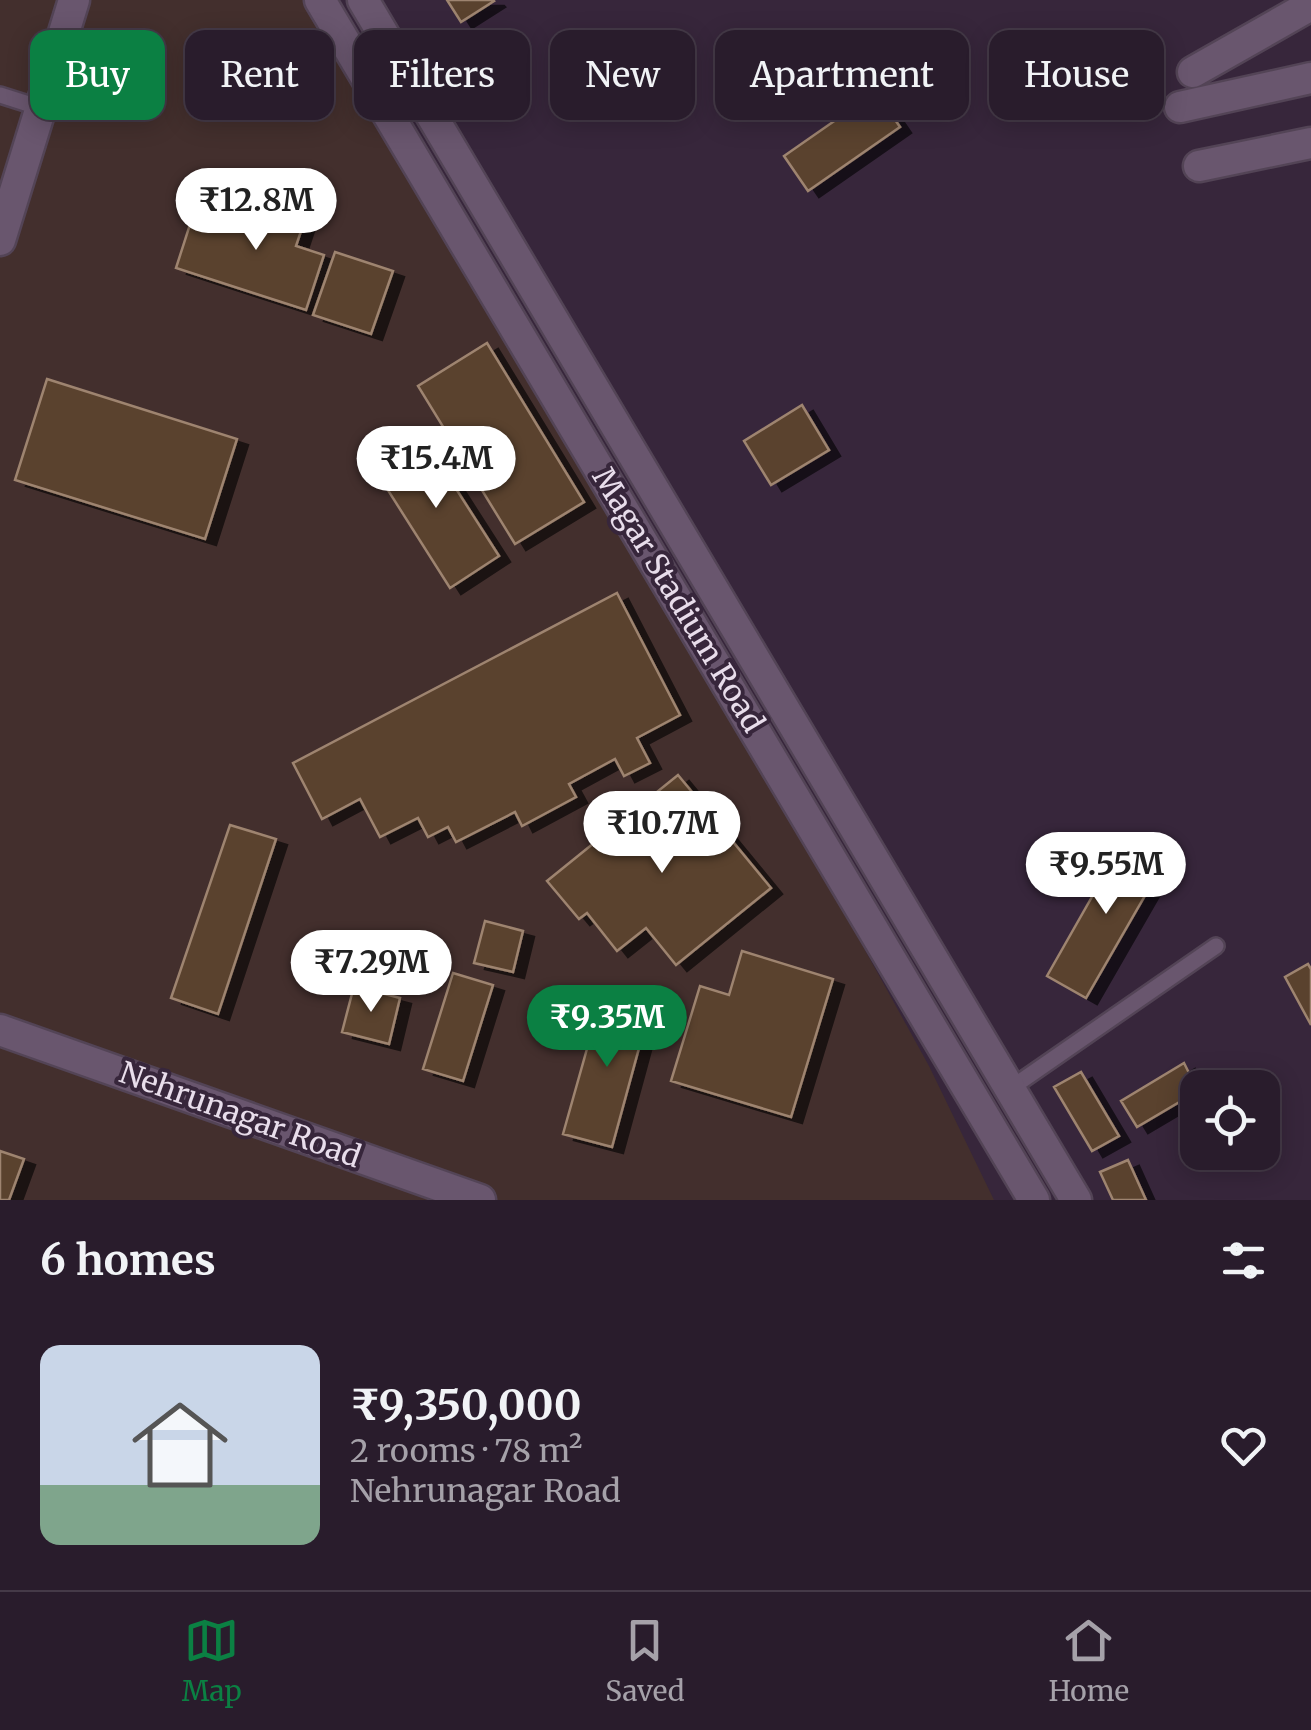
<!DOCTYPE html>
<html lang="en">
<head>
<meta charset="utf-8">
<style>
	body { margin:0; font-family:Merriweather,serif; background:#352938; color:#f1f3f6; height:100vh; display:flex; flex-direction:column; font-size:38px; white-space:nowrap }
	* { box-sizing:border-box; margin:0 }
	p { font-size:32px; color:#a5a1a9 }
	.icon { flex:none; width:55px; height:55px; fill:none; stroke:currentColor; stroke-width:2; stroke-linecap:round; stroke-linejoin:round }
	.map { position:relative; height:1200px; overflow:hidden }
	.side { display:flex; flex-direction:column; background:#291c2c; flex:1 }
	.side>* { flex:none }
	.top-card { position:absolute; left:30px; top:30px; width:1252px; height:90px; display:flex; gap:20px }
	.controls { position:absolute; left:1180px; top:1070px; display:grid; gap:20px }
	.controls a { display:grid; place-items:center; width:100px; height:100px; border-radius:20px; background:#291c2c; box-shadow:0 5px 25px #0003,0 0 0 2px #453a48; font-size:50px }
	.price { position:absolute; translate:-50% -85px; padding:0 22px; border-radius:35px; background:#fff; color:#222; font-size:32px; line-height:65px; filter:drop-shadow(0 2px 5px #0008) }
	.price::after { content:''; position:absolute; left:50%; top:60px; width:30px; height:22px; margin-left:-15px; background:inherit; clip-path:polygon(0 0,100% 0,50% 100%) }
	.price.current { background:#0b8043; color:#fff }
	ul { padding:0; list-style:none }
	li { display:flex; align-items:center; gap:30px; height:250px; padding:0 40px }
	li span { display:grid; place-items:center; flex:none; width:280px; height:200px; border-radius:20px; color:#555 }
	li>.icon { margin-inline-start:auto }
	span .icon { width:120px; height:120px; fill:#fffc; stroke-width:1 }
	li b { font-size:42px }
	h2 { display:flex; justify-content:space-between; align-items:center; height:120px; padding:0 40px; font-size:42px }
	.pill { padding:0 35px; border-radius:20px; background:#291c2c; box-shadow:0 5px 25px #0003,0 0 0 2px #453a48; font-size:35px; line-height:90px }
	.pill.current { background:#0b8043; color:#fff }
	.tab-bar { display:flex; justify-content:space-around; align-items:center; height:140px; border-top:2px solid #453a48; background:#291c2c; font-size:28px; color:#a5a1a9 }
	.tab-bar a { display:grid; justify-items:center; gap:5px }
	.tab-bar .current { color:#0b8043 }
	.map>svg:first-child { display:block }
	.industrial { fill:#432f2d }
	.building { fill:#5a422f; stroke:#9e846f; stroke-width:2.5; filter:url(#shadow) }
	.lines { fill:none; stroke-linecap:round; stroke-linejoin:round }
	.service-casing { stroke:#534456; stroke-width:20 }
	.minor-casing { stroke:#534456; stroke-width:35 }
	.tertiary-casing { stroke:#534456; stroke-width:35 }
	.service { stroke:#69566e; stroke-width:15 }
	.minor { stroke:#69566e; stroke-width:30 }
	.tertiary { stroke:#69566e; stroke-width:30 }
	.labels { text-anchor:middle; stroke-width:8; stroke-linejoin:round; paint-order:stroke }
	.street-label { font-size:30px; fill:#e8ddeb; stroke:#37263b }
</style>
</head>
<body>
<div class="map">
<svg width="1311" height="1200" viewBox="0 0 1311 1200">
	<defs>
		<filter id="shadow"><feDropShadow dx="11" dy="6" stdDeviation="0" flood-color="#0009"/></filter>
	</defs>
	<rect width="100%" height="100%" fill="#37263b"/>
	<!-- industrial -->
	<path class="industrial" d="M 0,0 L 307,0 L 483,258 L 929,1066 L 994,1200 L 0,1200 Z"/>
	<!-- building -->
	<path class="building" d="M 447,0 L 493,0 L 494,1 L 461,22 Z
		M 876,92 L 900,127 L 808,191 L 784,156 Z
		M 262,192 L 309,207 L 296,246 L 324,255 L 306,310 L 176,268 L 194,212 L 249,230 Z
		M 335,252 L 393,271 L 371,334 L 313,315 Z
		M 487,343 L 584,502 L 515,544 L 418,386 Z
		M 47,379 L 237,439 L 205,539 L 15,480 Z
		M 802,405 L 829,450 L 771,485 L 744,441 Z
		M 421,434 L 499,556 L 450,588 L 372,465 Z
		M 617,593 L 680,715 L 637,738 L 650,763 L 624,776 L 615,759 L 569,784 L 576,797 L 522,826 L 515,812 L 456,842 L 448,827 L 428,837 L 418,818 L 380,837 L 360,799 L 322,819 L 293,763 Z
		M 678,775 L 771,888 L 676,965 L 646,928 L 617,951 L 587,913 L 579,919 L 547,881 Z
		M 230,825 L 276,839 L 218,1014 L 171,998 Z
		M 1126,837 L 1166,859 L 1086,998 L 1047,976 Z
		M 485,921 L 523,931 L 513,972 L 474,963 Z
		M 742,951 L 833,979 L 791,1117 L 671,1081 L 700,986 L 729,995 Z
		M 1308,964 L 1311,969 L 1311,1025 L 1285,977 Z
		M 453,973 L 493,985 L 463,1081 L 423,1069 Z
		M 354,986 L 400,998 L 389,1044 L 342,1032 Z
		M 603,992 L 651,1004 L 612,1147 L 563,1134 Z
		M 1184,1063 L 1198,1091 L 1137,1127 L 1121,1101 Z
		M 1081,1072 L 1119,1136 L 1092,1151 L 1054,1087 Z
		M 0,1151 L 24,1159 L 9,1200 L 0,1200 Z
		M 1128,1160 L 1146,1200 L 1113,1200 L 1100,1172 Z"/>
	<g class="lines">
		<!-- service casing -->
		<g class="service-casing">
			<path id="service" d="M 0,95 L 41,108
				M 1011,1088 L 1216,946"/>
		</g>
		<!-- minor casing -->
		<g class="minor-casing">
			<path id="minor" d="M 1193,72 L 1311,5
				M 1180,107 L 1311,78
				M 1199,166 L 1311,143"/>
		</g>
		<!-- tertiary casing -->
		<g class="tertiary-casing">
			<path id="tertiary" d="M 320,0 L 1034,1200
				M 363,0 L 1076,1200
				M 0,240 L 74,0
				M 0,1030 L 480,1200"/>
		</g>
		<!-- service -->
		<use href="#service" class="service"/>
		<!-- minor -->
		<use href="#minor" class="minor"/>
		<!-- tertiary -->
		<use href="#tertiary" class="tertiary"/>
	</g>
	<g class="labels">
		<!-- street labels -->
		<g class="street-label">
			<text transform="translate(678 600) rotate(59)" y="10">Magar Stadium Road</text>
			<text transform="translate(240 1115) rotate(20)" y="10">Nehrunagar Road</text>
		</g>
	</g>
</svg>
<div class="controls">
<a><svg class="icon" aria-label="locate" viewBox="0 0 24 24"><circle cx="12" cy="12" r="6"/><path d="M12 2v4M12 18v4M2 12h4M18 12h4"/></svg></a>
</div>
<b class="price" style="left:256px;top:253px">₹12.8M</b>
<b class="price" style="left:436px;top:511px">₹15.4M</b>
<b class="price" style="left:662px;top:876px">₹10.7M</b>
<b class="price" style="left:1106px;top:917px">₹9.55M</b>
<b class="price" style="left:371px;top:1015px">₹7.29M</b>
<b class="price current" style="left:607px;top:1070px">₹9.35M</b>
<div class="top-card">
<a class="pill current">Buy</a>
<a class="pill">Rent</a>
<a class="pill">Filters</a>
<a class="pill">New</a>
<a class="pill">Apartment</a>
<a class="pill">House</a>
</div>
</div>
<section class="side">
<h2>6 homes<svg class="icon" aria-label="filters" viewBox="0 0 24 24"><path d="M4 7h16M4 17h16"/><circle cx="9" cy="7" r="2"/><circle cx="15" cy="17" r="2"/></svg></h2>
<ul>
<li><span style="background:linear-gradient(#c9d6e8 70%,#7fa58c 0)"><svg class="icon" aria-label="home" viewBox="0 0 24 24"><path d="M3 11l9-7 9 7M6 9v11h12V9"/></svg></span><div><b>₹9,350,000</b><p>2 rooms · 78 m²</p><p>Nehrunagar Road</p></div><svg class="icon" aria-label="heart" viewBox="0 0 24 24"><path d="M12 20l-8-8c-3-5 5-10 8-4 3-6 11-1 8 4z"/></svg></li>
</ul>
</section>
<nav class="tab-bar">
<a class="current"><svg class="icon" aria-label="map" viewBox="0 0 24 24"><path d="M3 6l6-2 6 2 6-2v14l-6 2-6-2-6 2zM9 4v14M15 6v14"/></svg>Map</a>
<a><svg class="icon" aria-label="saved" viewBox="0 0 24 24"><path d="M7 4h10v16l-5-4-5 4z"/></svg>Saved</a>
<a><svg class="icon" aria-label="home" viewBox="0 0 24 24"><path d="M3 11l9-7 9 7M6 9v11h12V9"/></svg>Home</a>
</nav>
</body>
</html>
